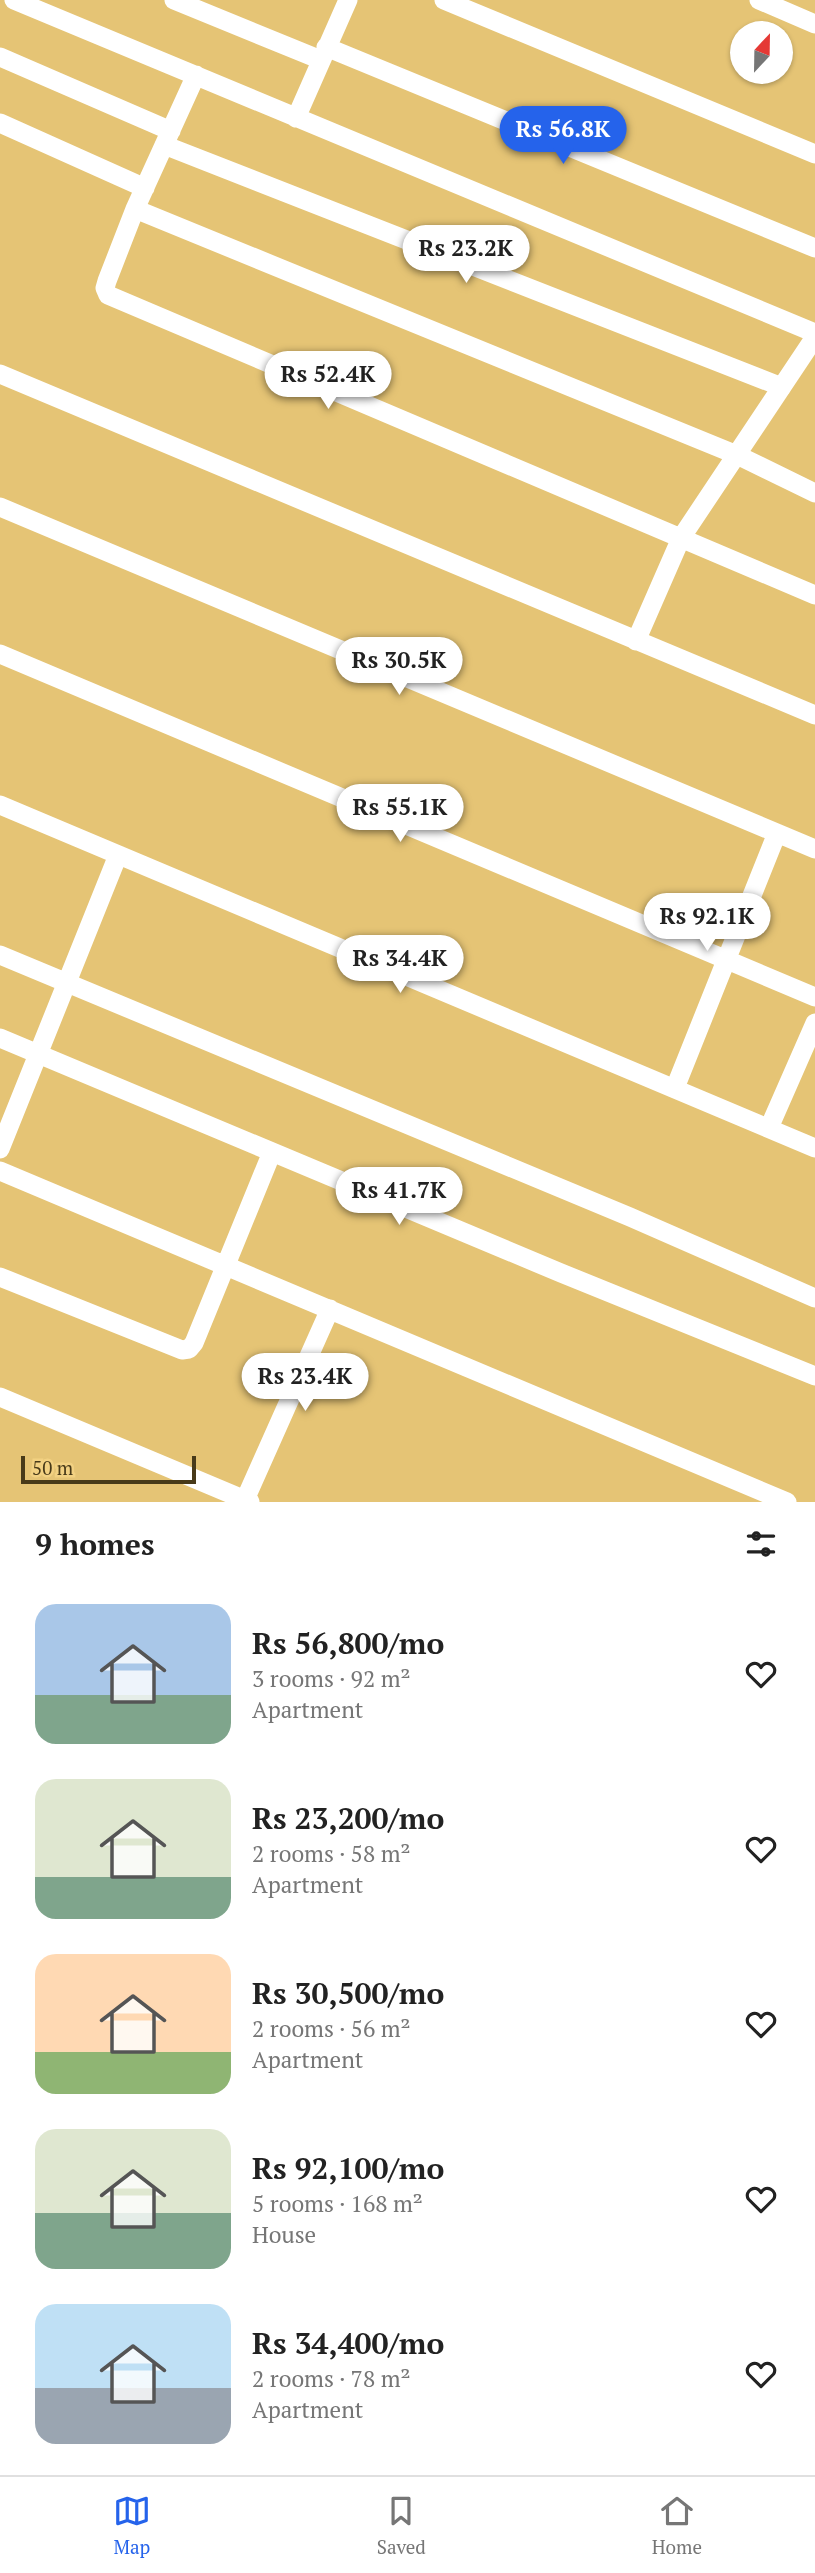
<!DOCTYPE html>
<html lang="en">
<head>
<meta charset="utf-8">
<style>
	body { margin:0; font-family:"PT Serif",serif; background:#f2f2f2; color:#222; height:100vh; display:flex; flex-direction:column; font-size:26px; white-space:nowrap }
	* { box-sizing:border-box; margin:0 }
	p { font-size:23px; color:#767676 }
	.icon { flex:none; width:38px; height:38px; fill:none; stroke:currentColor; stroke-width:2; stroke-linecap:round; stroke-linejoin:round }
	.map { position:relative; height:1502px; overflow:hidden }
	.side { display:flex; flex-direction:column; background:#fff; flex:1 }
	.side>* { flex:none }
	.needle { width:46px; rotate:22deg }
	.buttons { position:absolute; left:730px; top:21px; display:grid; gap:14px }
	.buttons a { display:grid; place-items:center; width:63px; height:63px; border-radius:50%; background:#fff; box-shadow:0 2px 5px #0004; font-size:35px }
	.scale { position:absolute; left:21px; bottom:18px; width:175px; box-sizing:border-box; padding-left:7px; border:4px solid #483a19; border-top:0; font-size:19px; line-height:24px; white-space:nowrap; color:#483a19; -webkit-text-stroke:5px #f2d182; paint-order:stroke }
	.price { position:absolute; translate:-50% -60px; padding:0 16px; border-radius:24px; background:#fff; color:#222; font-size:23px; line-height:46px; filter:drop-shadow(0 2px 4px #0008) }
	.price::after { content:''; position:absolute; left:50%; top:42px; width:21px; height:16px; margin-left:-10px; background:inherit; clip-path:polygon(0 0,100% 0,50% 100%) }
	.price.selected { background:#2563eb; color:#fff }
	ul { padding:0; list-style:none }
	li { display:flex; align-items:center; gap:21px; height:175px; padding:0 35px }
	li span { display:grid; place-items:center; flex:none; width:196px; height:140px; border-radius:21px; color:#555 }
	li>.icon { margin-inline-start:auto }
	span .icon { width:84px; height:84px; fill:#fffc; stroke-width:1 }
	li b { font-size:30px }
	h2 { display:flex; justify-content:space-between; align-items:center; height:84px; padding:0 35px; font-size:30px }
	.dock { display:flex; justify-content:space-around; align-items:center; height:98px; border-top:2px solid #e0e0e0; background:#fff; font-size:19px; color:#767676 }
	.dock a { display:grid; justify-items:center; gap:4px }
	.dock .selected { color:#2563eb }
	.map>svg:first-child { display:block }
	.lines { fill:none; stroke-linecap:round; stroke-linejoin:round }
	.minor { stroke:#fff; stroke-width:19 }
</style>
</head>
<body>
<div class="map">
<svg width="815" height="1502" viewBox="0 0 815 1502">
	<rect width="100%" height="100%" fill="#e5c475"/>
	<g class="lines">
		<!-- minor -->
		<path class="minor" d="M 14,0 L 815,333
			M 174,0 L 321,60
			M 444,0 L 815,154
			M 759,0 L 815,24
			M 326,47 L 815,248
			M 0,57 L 171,131
			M 196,75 L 135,209 L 107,281 L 105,288 L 108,295 L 815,595
			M 296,118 L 348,0
			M 0,123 L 145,188
			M 164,145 L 782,387
			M 135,209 L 737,455 L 815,493
			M 0,374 L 815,715
			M 0,507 L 815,849
			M 636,641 L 681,538 L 815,337
			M 0,654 L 815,997
			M 0,805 L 815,1148
			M 0,955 L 630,1217 L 815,1298
			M 0,1038 L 561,1273 L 815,1376
			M 675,1088 L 777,833
			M 769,1128 L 815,1023
			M 0,1149 L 118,855
			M 0,1171 L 787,1502
			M 0,1277 L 182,1350 L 189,1349 L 194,1343 L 272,1152
			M 0,1397 L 250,1502
			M 244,1502 L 330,1309"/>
	</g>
</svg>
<div class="buttons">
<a><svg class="needle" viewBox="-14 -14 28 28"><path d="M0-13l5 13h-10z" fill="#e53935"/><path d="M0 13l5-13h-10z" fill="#767676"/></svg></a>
</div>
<div class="scale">50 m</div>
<b class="price selected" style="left:563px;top:166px">Rs 56.8K</b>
<b class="price" style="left:466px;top:285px">Rs 23.2K</b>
<b class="price" style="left:328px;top:411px">Rs 52.4K</b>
<b class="price" style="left:399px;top:697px">Rs 30.5K</b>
<b class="price" style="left:400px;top:844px">Rs 55.1K</b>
<b class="price" style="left:707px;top:953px">Rs 92.1K</b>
<b class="price" style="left:400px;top:995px">Rs 34.4K</b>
<b class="price" style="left:399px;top:1227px">Rs 41.7K</b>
<b class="price" style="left:305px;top:1413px">Rs 23.4K</b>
</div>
<section class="side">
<h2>9 homes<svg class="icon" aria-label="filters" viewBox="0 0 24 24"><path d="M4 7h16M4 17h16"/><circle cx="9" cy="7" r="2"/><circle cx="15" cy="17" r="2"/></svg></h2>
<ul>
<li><span style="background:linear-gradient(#a9c7e8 65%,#7fa58c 0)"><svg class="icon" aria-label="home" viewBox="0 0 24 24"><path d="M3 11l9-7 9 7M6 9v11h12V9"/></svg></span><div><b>Rs 56,800/mo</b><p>3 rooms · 92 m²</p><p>Apartment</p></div><svg class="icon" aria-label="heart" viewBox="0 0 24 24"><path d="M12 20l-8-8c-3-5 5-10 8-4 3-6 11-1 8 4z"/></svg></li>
<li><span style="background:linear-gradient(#dfe7d0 70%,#7fa58c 0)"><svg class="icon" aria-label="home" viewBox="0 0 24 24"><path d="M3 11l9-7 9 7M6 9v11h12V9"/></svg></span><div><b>Rs 23,200/mo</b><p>2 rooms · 58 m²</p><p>Apartment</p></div><svg class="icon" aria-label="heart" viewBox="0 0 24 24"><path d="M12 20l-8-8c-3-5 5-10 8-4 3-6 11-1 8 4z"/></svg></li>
<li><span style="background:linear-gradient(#ffd9b3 70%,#8fb573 0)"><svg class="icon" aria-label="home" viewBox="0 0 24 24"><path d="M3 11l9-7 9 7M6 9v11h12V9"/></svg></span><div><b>Rs 30,500/mo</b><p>2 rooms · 56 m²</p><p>Apartment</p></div><svg class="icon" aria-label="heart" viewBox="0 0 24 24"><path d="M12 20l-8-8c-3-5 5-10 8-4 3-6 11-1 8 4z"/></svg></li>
<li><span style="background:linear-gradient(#dfe7d0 60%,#7fa58c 0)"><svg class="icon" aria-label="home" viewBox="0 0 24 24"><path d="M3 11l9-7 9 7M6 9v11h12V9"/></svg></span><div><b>Rs 92,100/mo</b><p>5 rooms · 168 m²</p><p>House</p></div><svg class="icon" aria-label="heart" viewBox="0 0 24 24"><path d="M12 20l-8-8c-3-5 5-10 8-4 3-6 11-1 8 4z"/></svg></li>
<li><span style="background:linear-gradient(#bfe0f5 60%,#9aa5b1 0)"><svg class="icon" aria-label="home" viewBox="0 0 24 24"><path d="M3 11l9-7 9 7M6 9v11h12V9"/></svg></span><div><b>Rs 34,400/mo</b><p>2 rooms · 78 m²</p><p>Apartment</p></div><svg class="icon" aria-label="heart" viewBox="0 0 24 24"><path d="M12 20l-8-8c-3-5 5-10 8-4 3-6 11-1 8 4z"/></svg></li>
</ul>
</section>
<nav class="dock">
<a class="selected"><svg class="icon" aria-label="map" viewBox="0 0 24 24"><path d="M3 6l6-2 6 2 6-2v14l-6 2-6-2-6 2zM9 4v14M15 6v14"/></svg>Map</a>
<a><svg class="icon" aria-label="saved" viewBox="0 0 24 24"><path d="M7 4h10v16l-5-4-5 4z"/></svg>Saved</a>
<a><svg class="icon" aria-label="home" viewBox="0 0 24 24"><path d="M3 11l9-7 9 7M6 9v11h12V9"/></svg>Home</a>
</nav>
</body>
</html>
